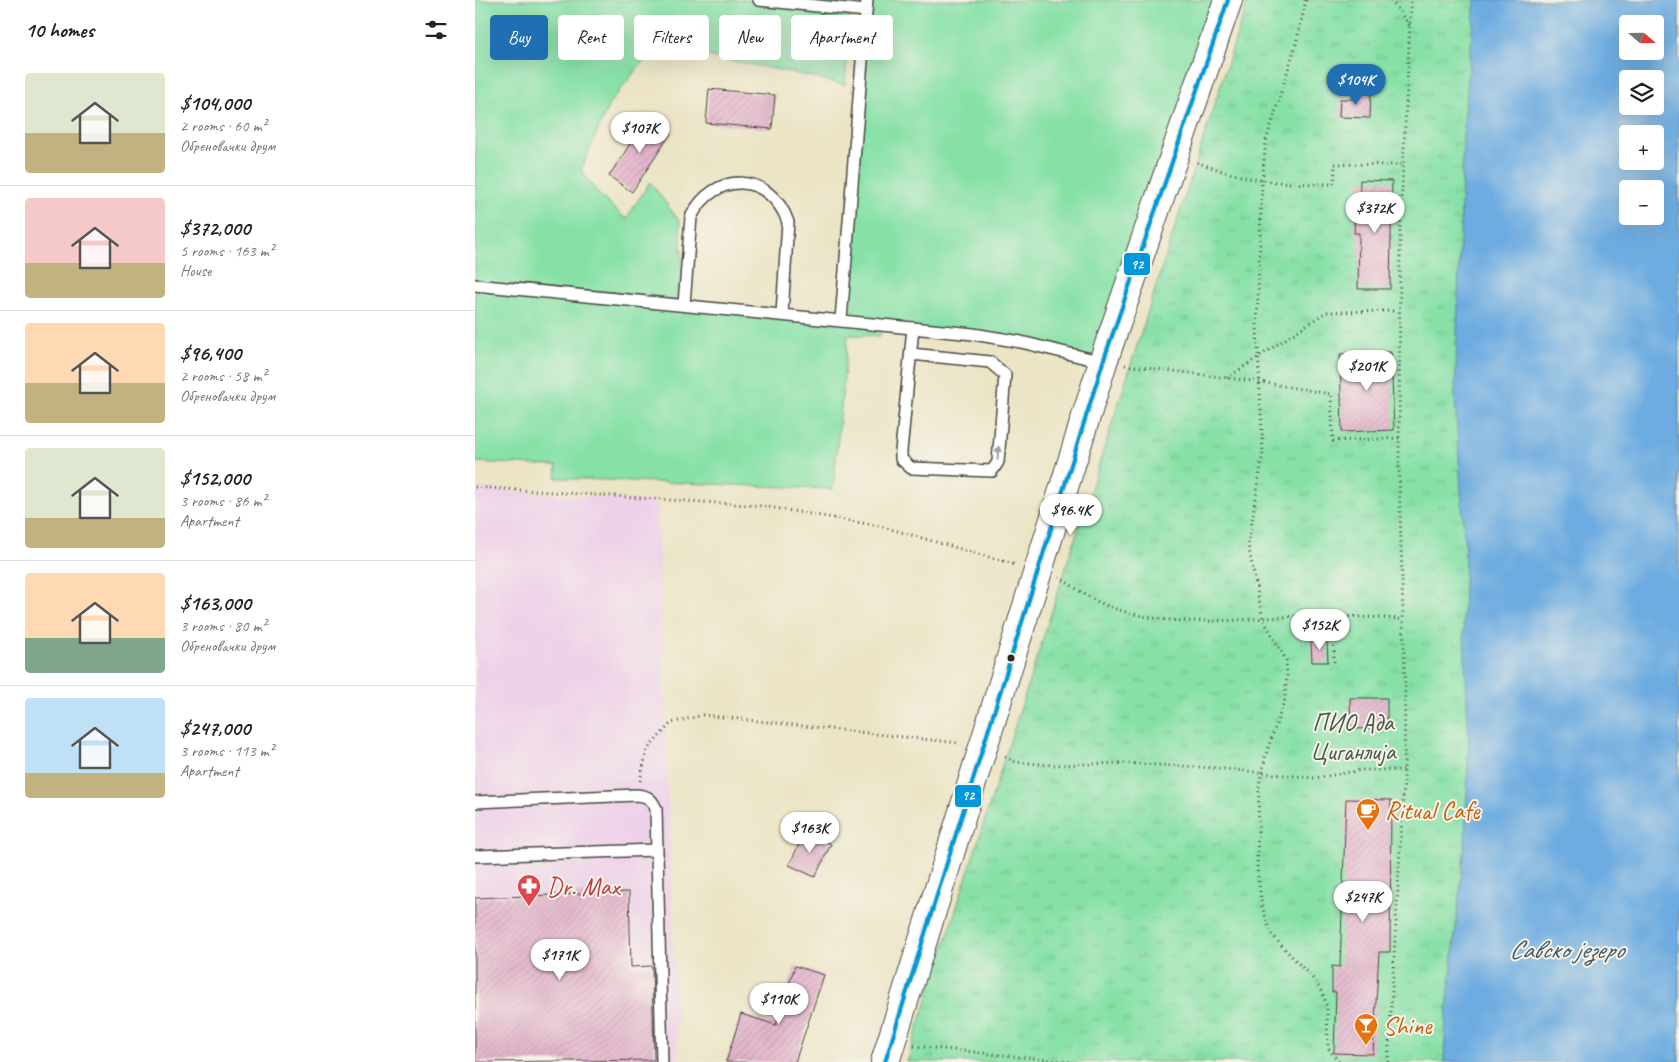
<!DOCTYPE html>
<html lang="en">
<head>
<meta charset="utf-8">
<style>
	body { margin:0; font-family:Caveat,sans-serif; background:#f2f2f2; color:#202124; height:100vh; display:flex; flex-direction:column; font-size:19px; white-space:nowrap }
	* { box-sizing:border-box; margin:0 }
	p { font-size:16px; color:#757577 }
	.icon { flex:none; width:28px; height:28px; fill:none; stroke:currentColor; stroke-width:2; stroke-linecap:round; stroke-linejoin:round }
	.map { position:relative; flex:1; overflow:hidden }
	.details { display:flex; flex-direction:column; background:#fff; width:475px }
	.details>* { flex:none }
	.top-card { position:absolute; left:15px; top:15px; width:475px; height:45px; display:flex; gap:10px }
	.needle { width:32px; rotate:110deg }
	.buttons { position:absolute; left:1144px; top:15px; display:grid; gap:10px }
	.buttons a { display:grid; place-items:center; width:45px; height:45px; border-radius:5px; background:#fff; box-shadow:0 5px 20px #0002; font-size:25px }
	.price { position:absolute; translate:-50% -42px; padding:0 11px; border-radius:18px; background:#fff; color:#222; font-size:16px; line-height:32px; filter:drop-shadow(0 1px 2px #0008) }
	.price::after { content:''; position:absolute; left:50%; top:30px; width:15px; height:11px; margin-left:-8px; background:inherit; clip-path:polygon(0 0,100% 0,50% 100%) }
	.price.selected { background:#1f6fb2; color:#fff }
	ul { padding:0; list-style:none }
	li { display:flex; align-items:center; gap:15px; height:125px; padding:0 25px }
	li+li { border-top:1px solid #e0e0e0 }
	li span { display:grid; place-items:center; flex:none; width:140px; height:100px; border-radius:5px; color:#555 }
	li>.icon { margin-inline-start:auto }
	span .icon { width:60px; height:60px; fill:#fffc; stroke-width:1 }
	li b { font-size:21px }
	h2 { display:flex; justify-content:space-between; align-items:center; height:60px; padding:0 25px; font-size:21px }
	.tag { padding:0 18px; border-radius:5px; background:#fff; box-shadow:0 5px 20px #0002; font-size:18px; line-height:45px }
	.tag.selected { background:#1f6fb2; color:#fff }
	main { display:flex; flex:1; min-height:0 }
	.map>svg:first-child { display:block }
	.built { fill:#edd1e9 }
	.grass { fill:#87e1a7; stroke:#598669 }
	.park { fill:url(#park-tufts); stroke:#598669; fill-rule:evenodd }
	.water { fill:#6dace0; stroke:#4c6c86; fill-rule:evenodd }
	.building { fill:url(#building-hatch) }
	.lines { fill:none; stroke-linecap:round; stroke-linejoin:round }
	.service-casing { stroke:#484742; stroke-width:14 }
	.tertiary-casing { stroke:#484742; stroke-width:30 }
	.path { stroke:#484742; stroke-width:3; stroke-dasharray:1 4; stroke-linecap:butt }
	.service { stroke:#fff; stroke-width:11 }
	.tertiary { stroke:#fff; stroke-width:28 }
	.bus-1-casing { stroke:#f7f3e8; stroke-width:8 }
	.bus-1 { stroke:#0098da; stroke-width:4 }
	.oneway { fill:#a0a0a0 }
	.bus-dot { fill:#2b2b2b; stroke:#f7f3e8; stroke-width:2 }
	.labels { text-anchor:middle; stroke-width:4; stroke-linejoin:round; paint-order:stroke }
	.park-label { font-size:25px; fill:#42584a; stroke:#f7f3e8 }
	.food-label { font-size:25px; fill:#c56008; stroke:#f7f3e8; text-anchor:start }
	.health-label { font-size:25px; fill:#be3a42; stroke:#f7f3e8; text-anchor:start }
	.water-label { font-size:26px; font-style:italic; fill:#42586a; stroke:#f7f3e8 }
	.line-badge { stroke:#f7f3e8; stroke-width:2 }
	.badge-label { font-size:14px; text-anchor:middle; font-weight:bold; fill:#fff }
</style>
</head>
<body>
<main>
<section class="details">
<h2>10 homes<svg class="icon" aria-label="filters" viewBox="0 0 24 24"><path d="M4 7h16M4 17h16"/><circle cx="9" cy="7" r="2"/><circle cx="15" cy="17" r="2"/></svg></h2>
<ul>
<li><span style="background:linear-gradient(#dfe7d0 60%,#c2b280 0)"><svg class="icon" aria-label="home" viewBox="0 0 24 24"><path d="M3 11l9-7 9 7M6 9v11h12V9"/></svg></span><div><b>$104,000</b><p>2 rooms · 60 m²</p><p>Обреновачки друм</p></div></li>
<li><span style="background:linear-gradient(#f6c9c9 65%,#c2b280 0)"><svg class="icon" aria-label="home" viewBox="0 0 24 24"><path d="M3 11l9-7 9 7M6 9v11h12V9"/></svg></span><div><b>$372,000</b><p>5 rooms · 163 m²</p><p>House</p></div></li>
<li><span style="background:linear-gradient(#ffd9b3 60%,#c2b280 0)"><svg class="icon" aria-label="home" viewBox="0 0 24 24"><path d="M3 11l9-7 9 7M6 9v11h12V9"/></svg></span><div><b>$96,400</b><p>2 rooms · 58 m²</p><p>Обреновачки друм</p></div></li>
<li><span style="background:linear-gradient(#dfe7d0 70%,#c2b280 0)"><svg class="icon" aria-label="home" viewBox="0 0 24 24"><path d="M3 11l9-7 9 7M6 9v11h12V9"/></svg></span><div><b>$152,000</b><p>3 rooms · 86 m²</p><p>Apartment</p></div></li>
<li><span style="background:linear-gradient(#ffd9b3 65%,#7fa58c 0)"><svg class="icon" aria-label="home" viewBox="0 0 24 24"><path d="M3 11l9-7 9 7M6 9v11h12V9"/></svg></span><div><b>$163,000</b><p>3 rooms · 80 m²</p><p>Обреновачки друм</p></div></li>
<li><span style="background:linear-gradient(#bfe0f5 75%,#c2b280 0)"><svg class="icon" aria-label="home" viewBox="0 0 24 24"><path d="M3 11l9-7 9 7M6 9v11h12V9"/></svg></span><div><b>$247,000</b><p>3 rooms · 113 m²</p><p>Apartment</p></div></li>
</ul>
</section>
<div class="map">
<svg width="1204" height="1062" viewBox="0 0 1204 1062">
	<defs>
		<pattern id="park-tufts" width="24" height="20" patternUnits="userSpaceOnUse" patternTransform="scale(1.25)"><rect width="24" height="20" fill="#87e1a7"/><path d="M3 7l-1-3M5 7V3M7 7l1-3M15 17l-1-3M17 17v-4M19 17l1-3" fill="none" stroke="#75c190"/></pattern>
		<pattern id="building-hatch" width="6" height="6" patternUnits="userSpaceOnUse" patternTransform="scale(1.25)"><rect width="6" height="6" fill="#e2b1ca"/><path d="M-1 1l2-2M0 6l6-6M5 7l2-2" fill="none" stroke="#c298ae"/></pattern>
	</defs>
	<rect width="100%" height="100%" fill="#f7f3e8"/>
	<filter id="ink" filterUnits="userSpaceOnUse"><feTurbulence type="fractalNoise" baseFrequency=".02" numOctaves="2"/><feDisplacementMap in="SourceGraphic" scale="10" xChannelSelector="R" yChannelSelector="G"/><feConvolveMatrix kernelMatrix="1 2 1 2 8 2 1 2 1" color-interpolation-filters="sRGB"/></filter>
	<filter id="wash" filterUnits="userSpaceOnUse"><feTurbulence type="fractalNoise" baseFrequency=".0096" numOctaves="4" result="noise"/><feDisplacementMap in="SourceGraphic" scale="20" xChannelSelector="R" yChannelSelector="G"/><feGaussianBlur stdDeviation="1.12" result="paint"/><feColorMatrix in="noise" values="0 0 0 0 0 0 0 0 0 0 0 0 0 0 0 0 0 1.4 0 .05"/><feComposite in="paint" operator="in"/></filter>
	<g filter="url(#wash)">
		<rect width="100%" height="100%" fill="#ebe4c5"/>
		<!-- built -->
		<path class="built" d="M 0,488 L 182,502 L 203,1062 L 0,1062 Z"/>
		<!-- grass -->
		<path class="grass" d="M 0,0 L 376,0 L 370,85 L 320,73 L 180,46 L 134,104 L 106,170 L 124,195 L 151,219 L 175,182 L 205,222 L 210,304 L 365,320 L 392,0 L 753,0 L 628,362 L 546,342 L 408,325 L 405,336 L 373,335 L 358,489 L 81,478 L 82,466 L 0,462 Z"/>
		<!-- park -->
		<path class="park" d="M 773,0 L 1204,0 L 1204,1062 L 432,1062 ZM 1152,24 L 1180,24 L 1180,51 L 1152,51 ZM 1152,79 L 1180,79 L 1180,106 L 1152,106 ZM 1152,134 L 1180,134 L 1180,161 L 1152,161 ZM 1152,189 L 1180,189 L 1180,216 L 1152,216 Z"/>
		<!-- water -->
		<path class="water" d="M 1000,0 L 1204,0 L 1204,1062 L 969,1062 L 971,1018 L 990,843 L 994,740 L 988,618 L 990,551 L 980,398 L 988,135 ZM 1152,24 L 1180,24 L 1180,51 L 1152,51 ZM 1152,79 L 1180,79 L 1180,106 L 1152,106 ZM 1152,134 L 1180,134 L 1180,161 L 1152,161 ZM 1152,189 L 1180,189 L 1180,216 L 1152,216 Z"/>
		<g id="blocks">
			<!-- building -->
			<path class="building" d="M 234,89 L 300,95 L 297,129 L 231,123 Z
				M 879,91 L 896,92 L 895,118 L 864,117 L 865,99 L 879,99 Z
				M 173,117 L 196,133 L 157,192 L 134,176 Z
				M 885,180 L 917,181 L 915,289 L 883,289 L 884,233 L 879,233 L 880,214 L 884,215 Z
				M 916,352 L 919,430 L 867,432 L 865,354 Z
				M 852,640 L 853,662 L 837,662 L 836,641 Z
				M 875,698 L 912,698 L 912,728 L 876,729 Z
				M 871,799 L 916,800 L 915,952 L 904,952 L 898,1054 L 859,1053 L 861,992 L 857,992 L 857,966 L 865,967 Z
				M 330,832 L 356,844 L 340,877 L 314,865 Z
				M 154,892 L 156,967 L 177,966 L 179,1060 L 0,1062 L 0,898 Z
				M 320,966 L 349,975 L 320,1062 L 251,1062 L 266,1014 L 301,1025 Z"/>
		</g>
	</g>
	<g filter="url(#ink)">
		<use href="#blocks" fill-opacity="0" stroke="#484742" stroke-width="1"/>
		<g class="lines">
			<!-- service casing -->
			<g class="service-casing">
				<path id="service" d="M 284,0 L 391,11
					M 0,285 L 498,334 L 546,342 L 628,362
					M 209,304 L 216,217 C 240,170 295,172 313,222 L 307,314
					M 366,320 L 392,0
					M 436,354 L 515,362 L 530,375 L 523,462 L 517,471 L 436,468 L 426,459 L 426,451 L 438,328
					M 0,802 L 162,795 C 173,796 177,799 181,809 L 187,1062
					M 0,856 L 182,850"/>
			</g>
			<!-- tertiary casing -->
			<g class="tertiary-casing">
				<path id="tertiary" d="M 410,1062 L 628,362 L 753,0"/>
			</g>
			<!-- path -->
			<path class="path" d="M 831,0 L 821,44 L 791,141 L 787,182 L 782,327 L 788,453 L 773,545 L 788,619 L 811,660 L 812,674 L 810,699 L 791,754 L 784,785 L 782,869 L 787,906 L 796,934 L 841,982 L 849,996 L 852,1008 L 853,1048 L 864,1062
				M 916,0 L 935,26
				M 722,162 C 773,182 805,184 859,184 L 860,164 L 928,165
				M 650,365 L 785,382 L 856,394 L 858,441 L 925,438
				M 752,378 L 851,312 L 924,311
				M 0,487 L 288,506 L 405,526 L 542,565
				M 584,577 C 598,586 612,597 626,603 C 688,631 760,619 825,616 C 859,615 894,617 928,619
				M 858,616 L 859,664
				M 530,757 L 541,762 L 577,765 L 649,763 L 740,768 L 840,778 L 887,770 L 929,770
				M 165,781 L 172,750 L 196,723 L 228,715 L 484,743
				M 439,1046 L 595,1062
				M 913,1062 L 929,781 L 930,685 L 924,475 L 925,230 L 936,0"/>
			<!-- service -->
			<use href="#service" class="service"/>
			<!-- tertiary -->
			<use href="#tertiary" class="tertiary"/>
			<!-- bus-1 casing -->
			<g class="bus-1-casing">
				<path id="bus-1" d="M 410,1062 L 628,362 L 753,0"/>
			</g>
			<!-- bus-1 -->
			<use href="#bus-1" class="bus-1"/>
		</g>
		<!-- one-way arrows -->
		<defs><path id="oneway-solid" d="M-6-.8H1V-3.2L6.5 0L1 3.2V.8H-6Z" transform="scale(1.25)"/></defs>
		<use class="oneway" href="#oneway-solid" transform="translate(523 453) rotate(-85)"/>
	</g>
	<!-- icons -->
	<defs>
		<g id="cafe-pin" transform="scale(1.25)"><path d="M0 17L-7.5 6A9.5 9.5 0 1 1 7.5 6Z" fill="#e8710a" stroke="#f7f3e8"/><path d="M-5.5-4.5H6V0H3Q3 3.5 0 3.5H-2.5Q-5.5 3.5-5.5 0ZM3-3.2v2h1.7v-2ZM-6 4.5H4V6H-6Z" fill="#fff"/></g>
		<g id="pharmacy-pin" transform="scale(1.25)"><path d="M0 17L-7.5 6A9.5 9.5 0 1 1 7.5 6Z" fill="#e0444e" stroke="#f7f3e8"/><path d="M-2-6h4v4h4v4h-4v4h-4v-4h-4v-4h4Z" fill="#fff"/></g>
		<g id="bar-pin" transform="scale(1.25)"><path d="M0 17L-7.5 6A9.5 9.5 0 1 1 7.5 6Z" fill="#e8710a" stroke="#f7f3e8"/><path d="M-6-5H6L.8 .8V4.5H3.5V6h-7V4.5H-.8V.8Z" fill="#fff"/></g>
	</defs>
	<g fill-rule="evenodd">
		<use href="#cafe-pin" x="893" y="810"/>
		<use href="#pharmacy-pin" x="54" y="886"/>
		<use href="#bar-pin" x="891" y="1025"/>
	</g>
	<!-- markers -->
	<circle class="bus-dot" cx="536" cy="658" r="4.5"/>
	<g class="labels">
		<!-- park labels -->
		<g class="park-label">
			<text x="878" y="731">ПИО Ада<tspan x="878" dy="29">Циганлија</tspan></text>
		</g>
		<!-- food labels -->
		<g class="food-label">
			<text x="910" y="819">Ritual Cafe</text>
			<text x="908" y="1034">Shine</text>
		</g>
		<!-- health labels -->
		<g class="health-label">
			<text x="72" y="895">Dr. Max</text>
		</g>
		<!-- water labels -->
		<g class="water-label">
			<text x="1091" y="958">Савско језеро</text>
		</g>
	</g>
	<g class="line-badge">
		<rect x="648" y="252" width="28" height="24" rx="5" fill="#0098da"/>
		<rect x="479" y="784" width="28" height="24" rx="5" fill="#0098da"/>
	</g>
	<g class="badge-label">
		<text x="662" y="269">92</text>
		<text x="493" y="800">92</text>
	</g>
</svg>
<div class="buttons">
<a><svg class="needle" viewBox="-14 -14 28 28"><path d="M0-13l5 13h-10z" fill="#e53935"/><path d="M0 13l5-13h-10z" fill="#757577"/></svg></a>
<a><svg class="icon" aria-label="layers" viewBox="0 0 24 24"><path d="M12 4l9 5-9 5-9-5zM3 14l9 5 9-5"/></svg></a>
<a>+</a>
<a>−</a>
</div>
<b class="price selected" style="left:881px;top:106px">$104K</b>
<b class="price" style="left:165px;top:154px">$107K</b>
<b class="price" style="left:900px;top:234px">$372K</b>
<b class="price" style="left:892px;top:392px">$201K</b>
<b class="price" style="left:596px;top:536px">$96.4K</b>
<b class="price" style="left:845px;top:651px">$152K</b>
<b class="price" style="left:335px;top:854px">$163K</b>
<b class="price" style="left:888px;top:923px">$247K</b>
<b class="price" style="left:85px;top:981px">$171K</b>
<b class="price" style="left:304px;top:1025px">$110K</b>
<div class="top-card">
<a class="tag selected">Buy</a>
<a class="tag">Rent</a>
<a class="tag">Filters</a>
<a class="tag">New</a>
<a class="tag">Apartment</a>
</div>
</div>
</main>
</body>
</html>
